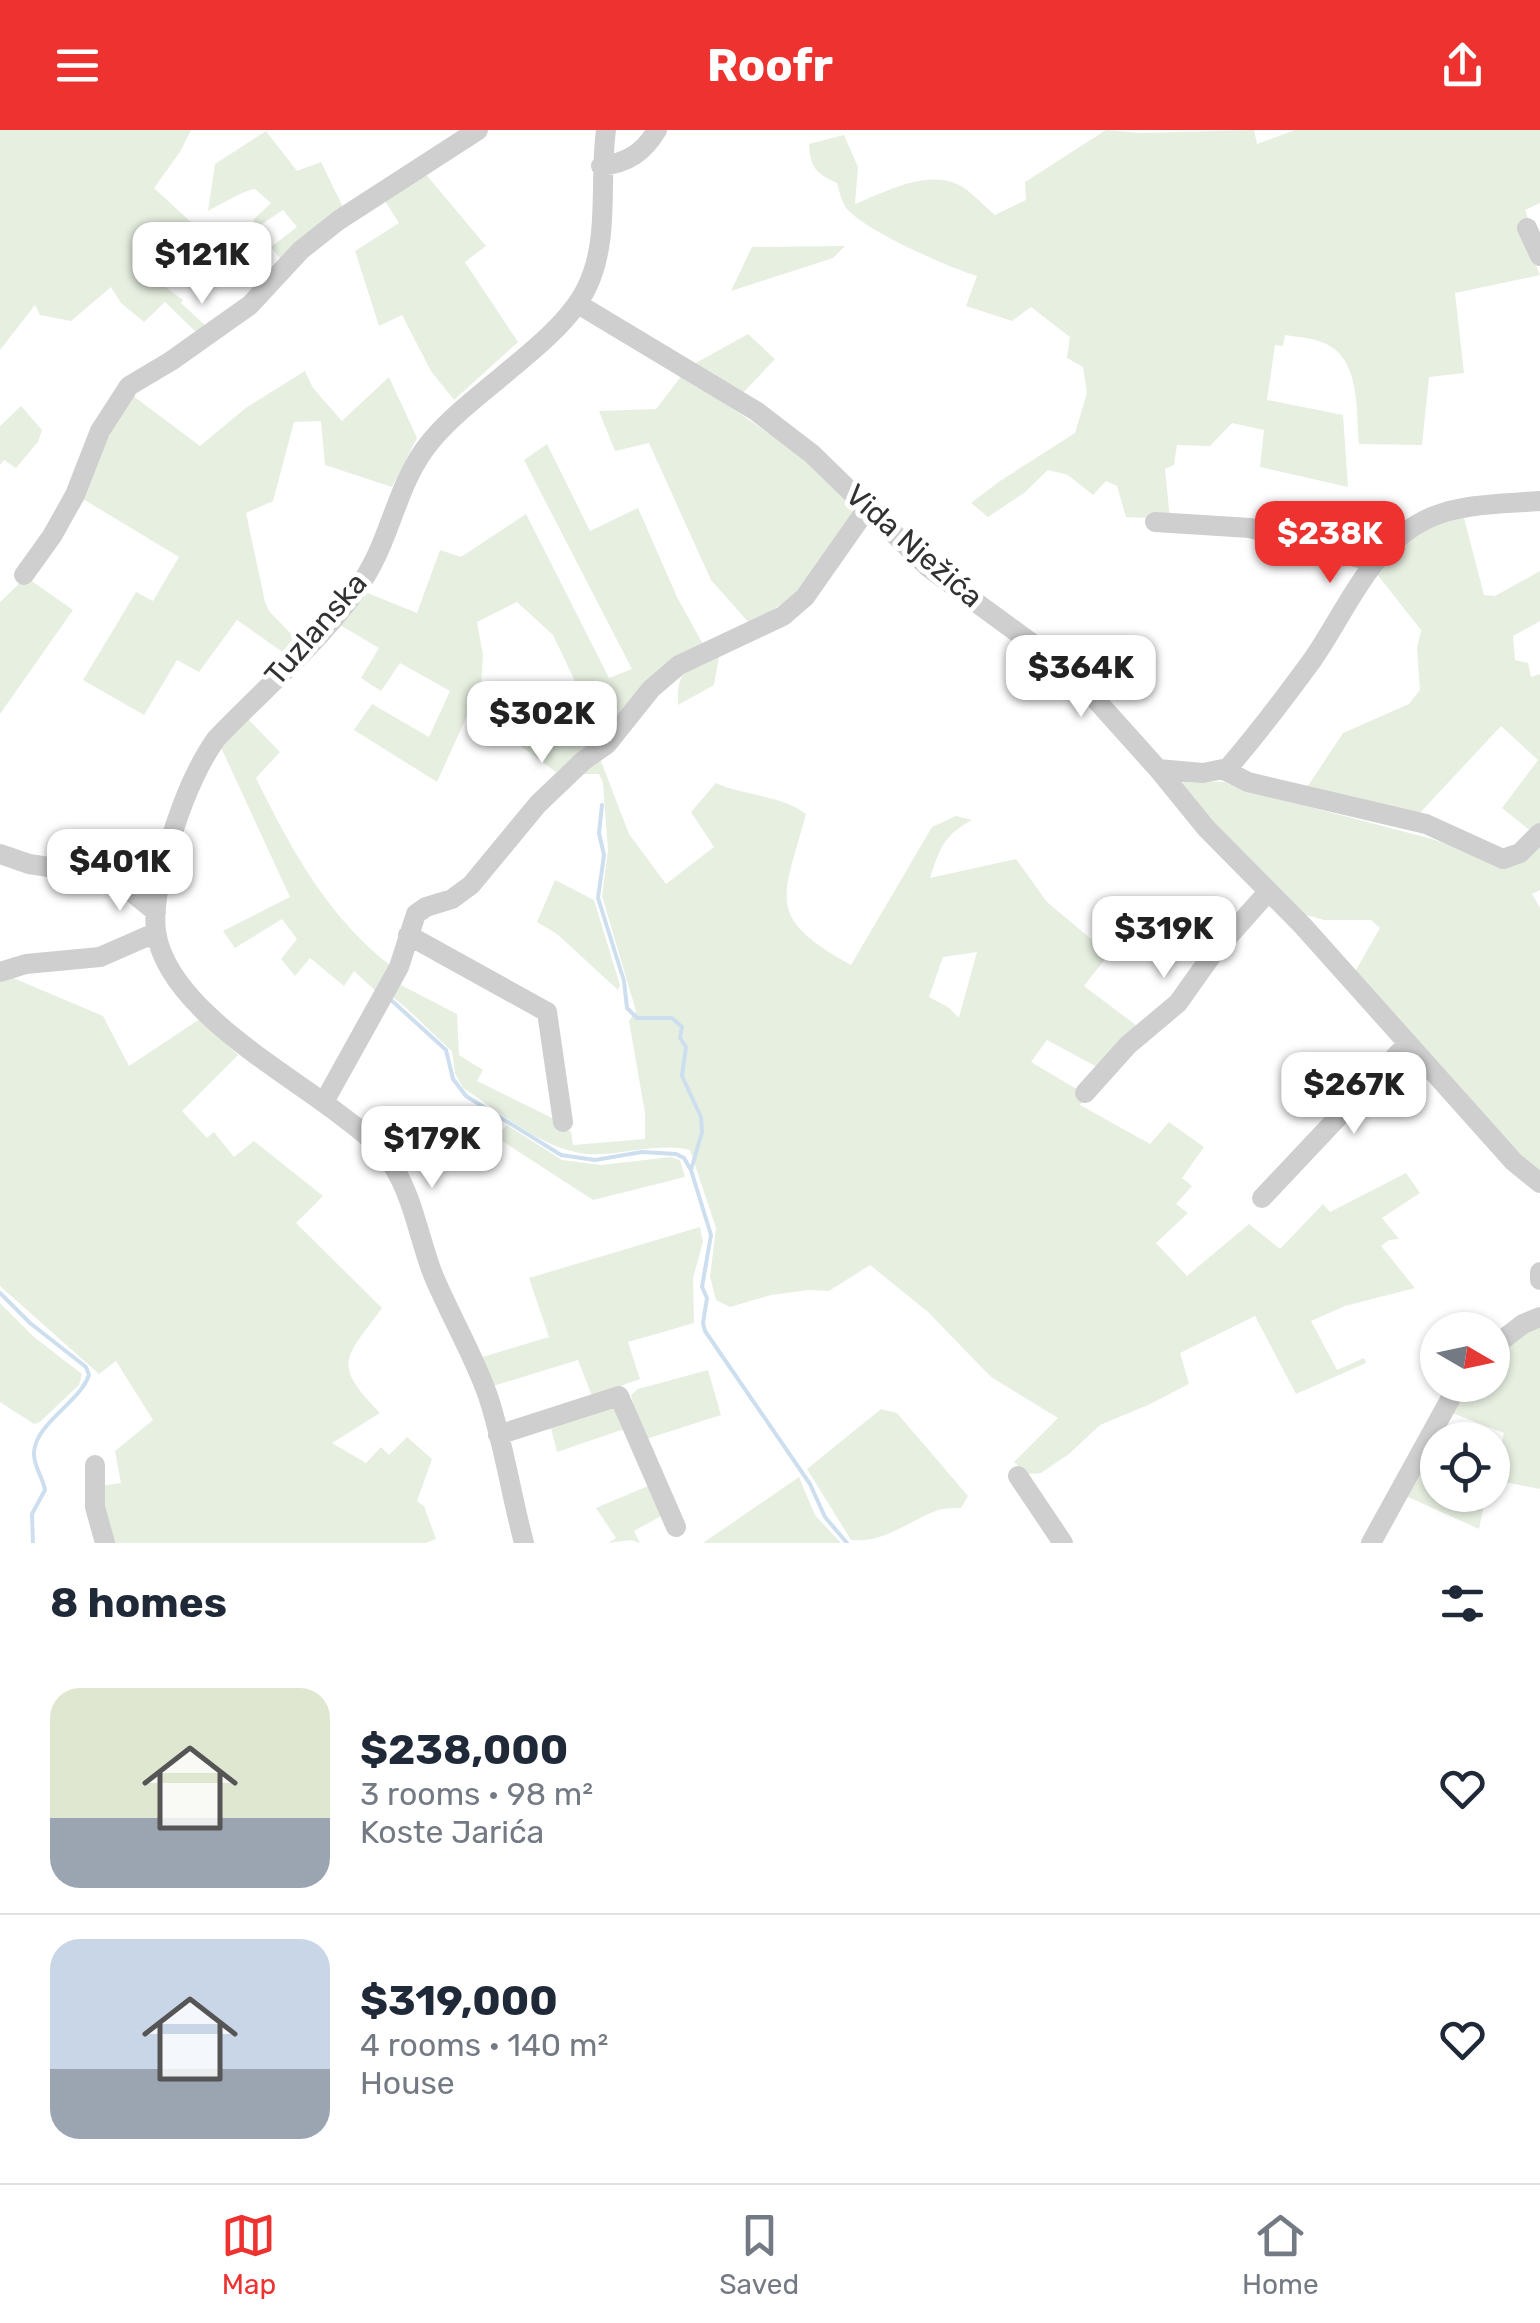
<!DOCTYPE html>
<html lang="en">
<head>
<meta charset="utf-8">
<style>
	body { margin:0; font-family:Rubik,sans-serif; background:#f2f2f3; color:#1f2937; height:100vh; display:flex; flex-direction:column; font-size:38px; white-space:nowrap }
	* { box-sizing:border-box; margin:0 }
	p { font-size:32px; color:#747a83 }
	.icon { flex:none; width:55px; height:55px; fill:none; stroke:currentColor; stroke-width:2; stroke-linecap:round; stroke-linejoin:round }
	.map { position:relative; height:1413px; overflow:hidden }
	.panel { display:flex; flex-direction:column; background:#fff; flex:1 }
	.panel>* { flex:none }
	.needle { width:65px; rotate:99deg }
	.buttons { position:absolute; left:1420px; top:1182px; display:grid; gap:20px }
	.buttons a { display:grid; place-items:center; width:90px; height:90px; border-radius:50%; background:#fff; box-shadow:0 2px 8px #0004; font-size:50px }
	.price { position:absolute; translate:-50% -85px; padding:0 22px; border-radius:20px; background:#fff; color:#222; font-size:32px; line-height:65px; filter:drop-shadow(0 2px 5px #0008) }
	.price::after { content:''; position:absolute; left:50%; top:60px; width:30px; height:22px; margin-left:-15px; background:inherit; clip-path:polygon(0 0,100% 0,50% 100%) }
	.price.active { background:#ed3230; color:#fff }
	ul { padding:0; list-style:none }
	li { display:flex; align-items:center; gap:30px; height:250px; padding:0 50px }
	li+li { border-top:2px solid #e0e1e3 }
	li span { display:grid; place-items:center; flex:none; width:280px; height:200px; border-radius:30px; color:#555 }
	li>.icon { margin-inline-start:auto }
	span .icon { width:120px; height:120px; fill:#fffc; stroke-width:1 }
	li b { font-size:42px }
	h2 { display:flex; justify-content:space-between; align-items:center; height:120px; padding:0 50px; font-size:42px }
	header { display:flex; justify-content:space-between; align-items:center; height:130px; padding:0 50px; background:#ed3230; color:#fff; font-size:45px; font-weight:700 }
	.tabs { display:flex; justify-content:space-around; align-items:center; height:140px; border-top:2px solid #e0e1e3; background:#fff; font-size:28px; color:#747a83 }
	.tabs a { display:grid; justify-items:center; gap:5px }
	.tabs .active { color:#ed3230 }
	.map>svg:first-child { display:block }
	.green { fill:#e7efe1; fill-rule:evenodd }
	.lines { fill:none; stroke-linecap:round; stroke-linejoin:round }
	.stream { stroke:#cddfef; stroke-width:4 }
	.minor { stroke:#cfcfcf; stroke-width:20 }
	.labels { text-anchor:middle; stroke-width:10; stroke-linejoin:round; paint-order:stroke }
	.street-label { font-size:30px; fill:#323232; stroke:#fff }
</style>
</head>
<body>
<header><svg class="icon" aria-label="menu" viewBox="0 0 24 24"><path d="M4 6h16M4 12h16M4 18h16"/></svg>Roofr<svg class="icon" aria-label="share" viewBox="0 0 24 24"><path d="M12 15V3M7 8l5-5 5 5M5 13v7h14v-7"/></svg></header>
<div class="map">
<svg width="1540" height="1413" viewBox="0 0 1540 1413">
	<rect width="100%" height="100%" fill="#fff"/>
	<!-- green -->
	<path class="green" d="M 0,0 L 191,0 L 180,22 L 154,58 L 193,94 L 152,147 L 183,170 L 181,173 L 206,196 L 197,203 L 165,172 L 144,192 L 121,173 L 111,157 L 71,191 L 40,185 L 35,175 L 0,220 Z
		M 1106,0 L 1140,3 L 1254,0 L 1257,14 L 1295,0 L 1540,0 L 1540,73 L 1525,80 L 1529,91 L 1520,95 L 1540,145 L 1455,163 L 1464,243 L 1429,247 L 1422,315 L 1359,314 C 1356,281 1361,228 1324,213 C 1313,208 1298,207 1285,205 L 1283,216 L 1275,215 L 1267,270 L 1343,285 L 1348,357 L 1260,337 L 1264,300 L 1232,293 L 1210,316 L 1177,315 L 1174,335 L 1165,339 L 1170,389 L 1126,387 L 1117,356 L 1106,351 L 1093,365 L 1068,345 L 1048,340 L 1024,363 L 988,387 L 971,373 L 1000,351 L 1075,303 L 1087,263 L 1083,237 L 1067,228 L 1070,207 L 1031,177 L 1012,191 L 966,176 L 977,146 C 950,138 858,98 845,76 C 841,70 839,60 837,53 C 817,44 810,38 809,14 L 844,5 L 858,37 L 855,74 C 885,62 925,40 957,54 C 970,60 984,76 995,85 L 1026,70 L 1025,52 Z
		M 266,1 L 297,41 L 321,32 L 344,79 L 283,132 L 271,117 L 297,97 L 283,80 L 256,98 L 253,90 L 271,73 L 255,59 C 244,60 220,75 208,81 L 215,34 Z
		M 424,42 L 486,116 L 465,132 L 518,212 L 454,270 L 431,241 L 402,185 L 379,196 L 355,121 L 399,93 L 383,68 Z
		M 845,116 L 833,128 L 731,161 L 752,117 Z
		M 748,204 L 775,229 L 743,263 L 694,234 Z
		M 305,241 L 313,258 L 342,291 L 389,247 L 417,308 L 392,357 L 325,335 L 321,291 L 294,292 L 273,371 L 246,383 L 265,472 L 269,481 L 296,509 L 284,523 L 237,490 L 199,542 L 177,530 L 144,585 L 83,550 L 136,462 L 153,471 L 179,427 L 78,366 L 107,300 L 132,265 L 200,316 L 247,277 Z
		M 683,244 L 797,323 L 852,375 L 853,383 L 795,466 L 750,494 L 711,450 L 649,313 L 615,321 L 599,281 L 656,279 Z
		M 21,276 L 42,300 L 38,312 L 16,338 L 4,330 L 0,335 L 0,296 Z
		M 547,314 L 590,401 L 638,378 L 677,467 L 704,516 L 606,604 L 556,642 L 470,579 L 437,652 L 354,600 L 372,574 L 429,607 L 450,561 L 400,533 L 381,561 L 361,548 L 379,518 L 340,495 L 365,462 L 417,483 L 440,420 L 461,427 L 526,384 L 609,548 L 632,539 L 524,330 ZM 517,472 L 553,505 L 584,570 L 573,575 L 480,572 L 483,525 L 477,492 Z
		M 1463,384 L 1484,465 L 1495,466 L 1540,441 L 1540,491 L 1513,506 L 1515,530 L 1528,533 L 1531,547 L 1540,544 L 1540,695 L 1533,703 L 1502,678 L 1538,630 L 1501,596 L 1418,685 L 1308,656 L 1343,603 L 1409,574 L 1420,560 L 1417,519 L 1421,500 L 1376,443 L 1406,408 Z
		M 26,447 L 73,480 L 0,584 L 0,472 Z
		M 719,527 L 714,555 L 678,575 C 677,537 686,540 719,527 Z
		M 245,586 L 280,622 L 256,648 C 290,718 330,791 394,838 L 380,865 L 354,841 L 344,856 L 310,828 L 295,846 L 281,829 L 297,809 L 282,789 L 235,818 L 223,801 L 290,767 L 219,613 Z
		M 597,630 L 601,631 L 629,704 L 666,754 L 714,717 L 691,682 L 716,653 C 744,666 782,665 806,684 C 783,770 764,787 851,835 L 932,697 L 956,686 L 972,690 C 943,706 940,718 930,748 L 1016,729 L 1047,772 L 1109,824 L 1084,856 L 1141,899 L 1099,938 L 1047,910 L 1031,932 L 1080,961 L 1083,970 L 1080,975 L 1150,1014 L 1169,992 L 1204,1017 L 1182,1048 L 1192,1056 L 1176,1074 L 1188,1083 L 1156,1113 L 1187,1146 L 1249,1094 L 1280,1119 L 1323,1074 L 1330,1082 L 1406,1043 L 1420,1063 L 1382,1088 L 1399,1109 L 1389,1110 L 1381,1116 L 1415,1158 L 1345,1176 L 1311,1191 L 1337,1240 L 1364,1228 L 1366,1233 L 1296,1264 L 1255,1186 L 1180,1223 L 1189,1254 L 1148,1275 L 1100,1295 L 1069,1324 L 1041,1343 L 1028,1344 L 1014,1332 L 1058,1288 L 991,1247 L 928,1182 L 870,1135 L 829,1161 L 808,1160 L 771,1165 L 730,1177 L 716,1170 L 710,1147 L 716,1098 L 690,1020 C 657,1012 622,1026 588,1024 C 542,1020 501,982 463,958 L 455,943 L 452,921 C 431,903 416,885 394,868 L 392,862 L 397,853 L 457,884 L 459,925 L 483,940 L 477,951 L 556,990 L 560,1002 L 571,1001 L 573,1015 L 645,1009 L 645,983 L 629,891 L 636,881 L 602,766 L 608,720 L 603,653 L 599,644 L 580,644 ZM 977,822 L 959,887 L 958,887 L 948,877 L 929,867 L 943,827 Z
		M 1184,651 L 1224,652 L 1238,658 L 1432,709 L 1492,730 L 1540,711 L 1540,760 L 1532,764 L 1540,778 L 1540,1045 L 1353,845 L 1380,798 L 1371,790 L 1324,790 L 1296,782 L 1178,662 Z
		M 555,750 L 594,770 L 620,855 L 618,860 L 557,804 L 537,792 Z
		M 6,845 L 103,886 L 129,936 L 200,889 L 238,925 L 182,981 L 207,1008 L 214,1002 L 234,1027 L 254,1011 L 323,1066 L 296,1093 L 382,1178 C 345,1229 331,1233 380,1283 L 332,1313 L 366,1333 L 381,1317 L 389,1325 L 407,1307 L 432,1329 L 417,1371 L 424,1376 L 436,1409 L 426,1413 L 114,1413 L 100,1356 L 121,1353 L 115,1321 L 153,1290 L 116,1231 L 99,1244 L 0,1156 L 0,848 Z
		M 507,995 L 562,1030 L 601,1035 L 671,1027 L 680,1030 L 685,1047 L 593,1070 L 496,1007 Z
		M 700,1097 L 703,1112 L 693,1148 L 694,1193 L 628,1212 L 640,1249 L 592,1266 L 578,1230 L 493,1256 L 479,1228 L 549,1207 L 529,1148 Z
		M 0,1173 L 34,1207 L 82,1244 L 79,1255 L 40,1292 L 34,1294 L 0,1272 Z
		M 1540,1193 L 1540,1359 L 1494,1350 L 1504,1303 L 1452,1283 L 1469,1255 L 1492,1255 L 1493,1229 L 1515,1207 Z
		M 708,1240 L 721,1285 L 643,1310 L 631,1265 L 638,1259 Z
		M 612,1272 L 627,1298 L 557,1322 L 550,1294 Z
		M 881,1279 L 897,1283 L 968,1366 L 961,1378 C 953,1378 943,1378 936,1381 C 907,1392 885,1413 851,1410 L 807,1339 Z
		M 1420,1341 L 1437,1349 L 1438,1365 L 1474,1365 L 1485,1370 L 1479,1399 L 1408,1367 Z
		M 799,1347 L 815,1385 L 841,1413 L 703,1413 Z
		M 648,1356 L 663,1385 L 634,1401 L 640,1413 L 631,1410 L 608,1413 L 616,1408 L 596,1378 Z"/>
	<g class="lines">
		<!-- stream -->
		<path class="stream" d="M 602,675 L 599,703 L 604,725 L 598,768 L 624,851 L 627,878 L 637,888 L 672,888 L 682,897 L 680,908 L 686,917 L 682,946 L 701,987 L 702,1002 L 691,1040 L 711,1105 L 702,1157 L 707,1168 L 703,1193 L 705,1201 L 810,1354 L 825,1387 L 847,1413
			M 390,869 L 446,920 L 453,949 L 466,966 L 561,1025 L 595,1030 L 642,1022 L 676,1024 L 684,1028 L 691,1040
			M 0,1163 L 30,1193 L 86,1237 L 89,1245 C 80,1272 36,1293 34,1322 C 33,1336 43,1347 45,1360 L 32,1384 L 33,1413"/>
		<!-- minor -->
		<path class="minor" d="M 601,36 C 628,33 644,22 657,0
			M 1527,98 L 1540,126
			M 578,174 L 756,281 L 812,324 L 929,438 L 1070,541 L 1158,639 L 1206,698 L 1303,796 L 1514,1032 L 1540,1053
			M 1155,392 L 1250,398 L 1375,432
			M 24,445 L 52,406 L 75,365 L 100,301 L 129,256 L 171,231 L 250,175 L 301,120 L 339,90 L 478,0
			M 1158,639 L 1203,643 L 1228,638 C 1258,603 1286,566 1313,529 C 1349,477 1372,411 1434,386 C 1467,373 1505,374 1540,371
			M 1224,640 L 1248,652 L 1426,694 L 1503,729 L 1520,723 L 1540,703
			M 0,724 L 29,734 L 113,747 L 156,782
			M 113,747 L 172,705
			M 408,805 L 547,882 L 563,992
			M 0,842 L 26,834 L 100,827 L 148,806 L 158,811
			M 1085,963 L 1128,915 L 1178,873 L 1212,825 L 1268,762
			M 324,972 L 399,837 L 416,784 L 426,777 L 452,769 L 471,755 L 538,674 L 583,631 L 607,614 L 651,559 L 679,535 L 783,486 L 805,467 L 866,380
			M 1262,1068 L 1408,913
			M 1540,1142 L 1540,1150
			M 1492,1218 L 1523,1194 L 1540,1187
			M 498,1305 L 619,1266 L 676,1397
			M 95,1335 L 95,1377 L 105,1413
			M 1018,1346 L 1063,1413
			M 524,1413 C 511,1365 504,1314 488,1266 C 473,1223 449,1184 432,1142 C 419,1107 413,1068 393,1036 C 380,1014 359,999 339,984 C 284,941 166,877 156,801 C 153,777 160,750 166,726 C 177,686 192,643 216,609 C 264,558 328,506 365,447 C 392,404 398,350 431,311 C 472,261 562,211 587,157 C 610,110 599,51 606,0
			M 1371,1413 L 1458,1255"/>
	</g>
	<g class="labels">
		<!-- street labels -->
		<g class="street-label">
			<text transform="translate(914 416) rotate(41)" y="10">Vida Nježića</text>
			<text transform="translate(316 499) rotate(-49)" y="10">Tuzlanska</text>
		</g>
	</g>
</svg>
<div class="buttons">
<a><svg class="needle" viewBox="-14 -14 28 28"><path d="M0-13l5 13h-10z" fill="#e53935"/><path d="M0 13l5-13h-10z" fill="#747a83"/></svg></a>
<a><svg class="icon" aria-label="locate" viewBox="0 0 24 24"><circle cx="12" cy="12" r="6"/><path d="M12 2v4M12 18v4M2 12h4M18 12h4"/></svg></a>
</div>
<b class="price" style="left:202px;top:177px">$121K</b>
<b class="price active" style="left:1330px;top:456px">$238K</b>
<b class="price" style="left:1081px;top:590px">$364K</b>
<b class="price" style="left:542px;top:636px">$302K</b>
<b class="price" style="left:120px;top:784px">$401K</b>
<b class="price" style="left:1164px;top:851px">$319K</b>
<b class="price" style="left:1354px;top:1007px">$267K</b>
<b class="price" style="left:432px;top:1061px">$179K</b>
</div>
<section class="panel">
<h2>8 homes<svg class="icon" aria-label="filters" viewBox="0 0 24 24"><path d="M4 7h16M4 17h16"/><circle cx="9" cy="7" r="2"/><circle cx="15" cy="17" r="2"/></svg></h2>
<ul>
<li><span style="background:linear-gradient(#dfe7d0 65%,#9aa5b1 0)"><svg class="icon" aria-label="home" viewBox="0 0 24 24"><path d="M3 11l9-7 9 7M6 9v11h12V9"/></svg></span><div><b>$238,000</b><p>3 rooms · 98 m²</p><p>Koste Jarića</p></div><svg class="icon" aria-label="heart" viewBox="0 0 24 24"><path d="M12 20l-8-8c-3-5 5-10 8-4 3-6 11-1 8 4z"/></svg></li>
<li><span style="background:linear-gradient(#c9d6e8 65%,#9aa5b1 0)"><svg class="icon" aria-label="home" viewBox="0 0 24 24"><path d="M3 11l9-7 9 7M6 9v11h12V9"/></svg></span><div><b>$319,000</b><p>4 rooms · 140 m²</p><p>House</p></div><svg class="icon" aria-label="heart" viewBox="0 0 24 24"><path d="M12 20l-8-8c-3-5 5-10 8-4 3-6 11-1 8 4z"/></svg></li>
</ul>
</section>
<nav class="tabs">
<a class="active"><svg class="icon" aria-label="map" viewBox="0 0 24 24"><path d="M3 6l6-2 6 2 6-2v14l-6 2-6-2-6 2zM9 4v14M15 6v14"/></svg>Map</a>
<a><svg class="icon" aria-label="saved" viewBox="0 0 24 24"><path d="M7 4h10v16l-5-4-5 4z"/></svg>Saved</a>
<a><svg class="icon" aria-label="home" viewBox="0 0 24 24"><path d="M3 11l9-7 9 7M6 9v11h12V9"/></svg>Home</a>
</nav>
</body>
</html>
